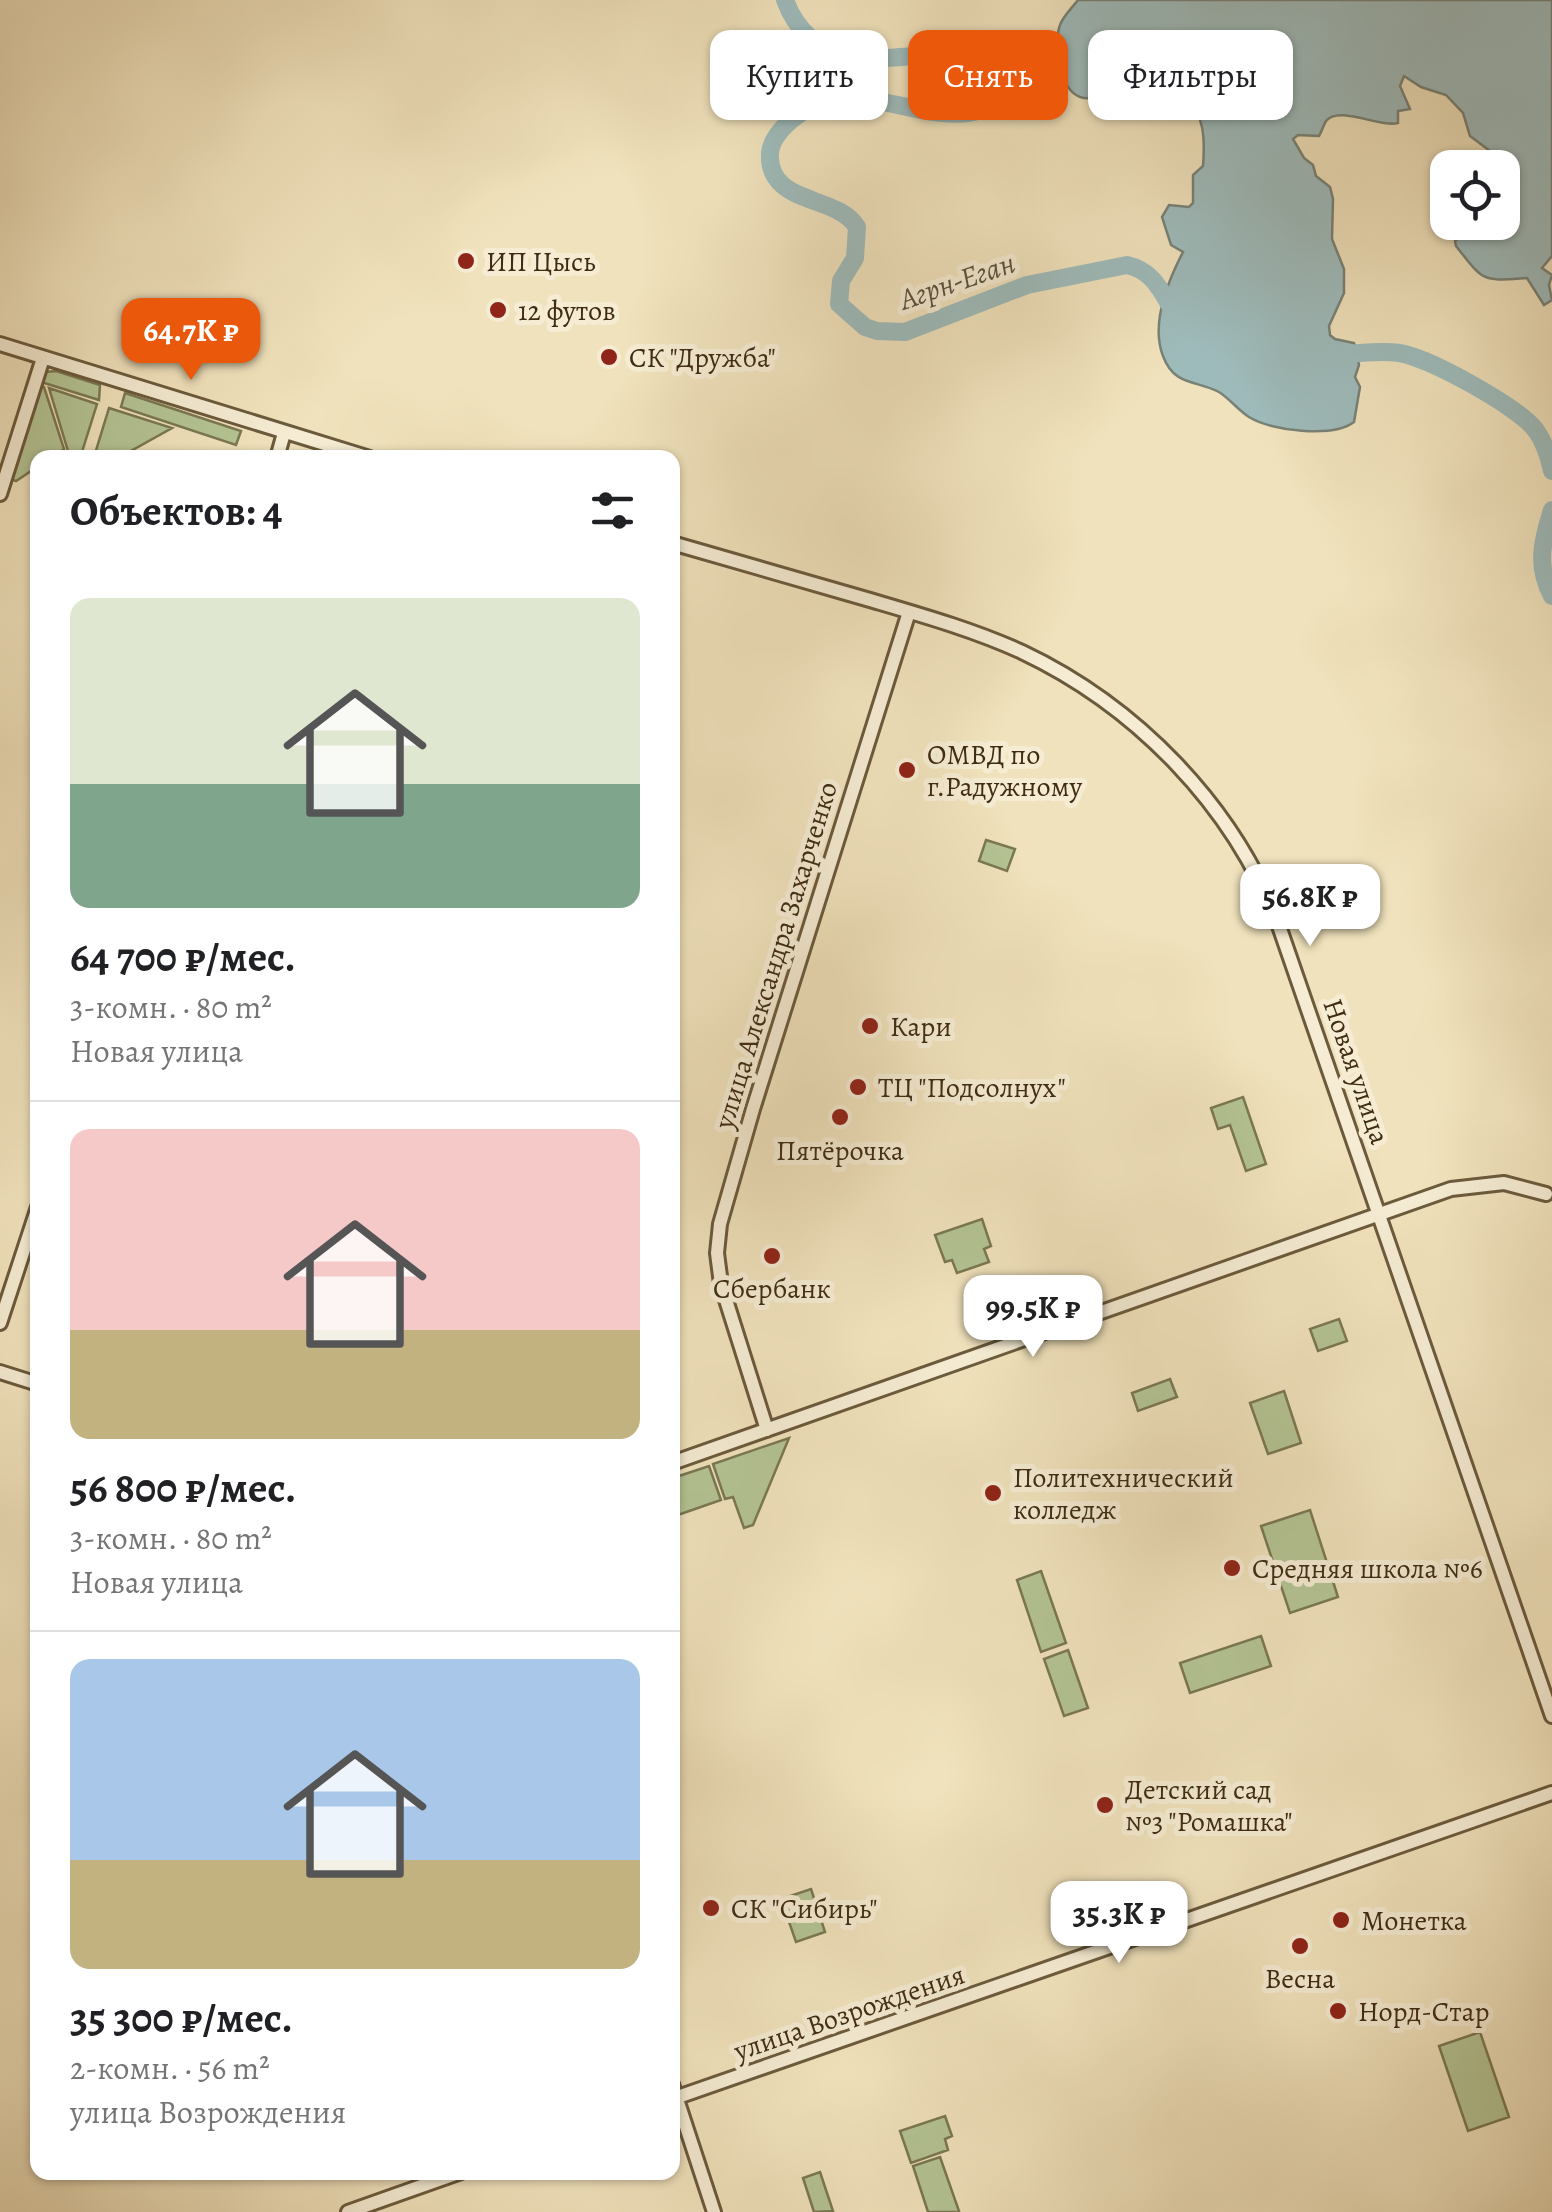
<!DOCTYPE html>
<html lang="ru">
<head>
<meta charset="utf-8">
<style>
	body { margin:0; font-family:Alegreya,serif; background:#f2f2f2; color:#202124; height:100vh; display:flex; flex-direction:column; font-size:38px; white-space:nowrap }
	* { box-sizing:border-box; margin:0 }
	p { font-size:32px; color:#757577 }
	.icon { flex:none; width:55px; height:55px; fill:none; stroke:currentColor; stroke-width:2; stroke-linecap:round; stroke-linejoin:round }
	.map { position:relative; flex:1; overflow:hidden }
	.details { position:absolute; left:30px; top:450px; width:650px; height:1730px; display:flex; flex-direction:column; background:#fff; border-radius:20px; box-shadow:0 2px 8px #0004 }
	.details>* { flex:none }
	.guide { position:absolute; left:710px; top:30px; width:690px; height:90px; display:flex; gap:20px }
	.tools { position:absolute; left:1430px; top:150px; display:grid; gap:20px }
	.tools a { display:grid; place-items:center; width:90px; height:90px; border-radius:20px; background:#fff; box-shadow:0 2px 8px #0004; font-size:50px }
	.price { position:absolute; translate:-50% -85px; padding:0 22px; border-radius:20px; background:#fff; color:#222; font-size:32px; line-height:65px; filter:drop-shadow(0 2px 5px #0008) }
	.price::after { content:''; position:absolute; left:50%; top:60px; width:30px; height:22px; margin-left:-15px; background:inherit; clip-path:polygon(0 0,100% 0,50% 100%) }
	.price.active { background:#ea580c; color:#fff }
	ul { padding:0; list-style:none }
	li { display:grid; align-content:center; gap:20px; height:530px; padding:0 40px }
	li+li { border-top:2px solid #e0e0e0 }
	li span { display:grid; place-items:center; height:310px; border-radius:20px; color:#555 }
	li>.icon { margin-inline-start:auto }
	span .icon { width:180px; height:180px; fill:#fffc; stroke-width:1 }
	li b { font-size:42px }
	h2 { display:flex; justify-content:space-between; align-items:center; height:120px; padding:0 40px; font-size:42px }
	.chip { padding:0 35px; border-radius:20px; background:#fff; box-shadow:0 2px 8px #0004; font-size:35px; line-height:90px }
	.chip.active { background:#ea580c; color:#fff }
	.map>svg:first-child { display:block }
	.green { fill:#b4c494; stroke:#7a7853; stroke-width:2.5 }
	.water { fill:#9ebbbb; stroke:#788277; stroke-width:2.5 }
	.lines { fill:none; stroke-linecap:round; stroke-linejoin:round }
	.river { stroke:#9ebbbb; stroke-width:18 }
	.minor-casing { stroke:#6b5a3c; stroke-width:18 }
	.minor { stroke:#f5ecd3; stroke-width:12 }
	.poi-dot { fill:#8f2418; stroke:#f5ecd3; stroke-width:4 }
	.labels { text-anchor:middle; stroke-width:10; stroke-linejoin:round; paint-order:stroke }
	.poi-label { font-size:28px; fill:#3f2c12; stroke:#f5ecd3; text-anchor:start }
	.street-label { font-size:28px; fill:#3f2c12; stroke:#f5ecd3 }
	.water-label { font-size:30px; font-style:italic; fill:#57503c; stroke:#f5ecd3 }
</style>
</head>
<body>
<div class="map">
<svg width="1552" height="2212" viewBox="0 0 1552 2212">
	<rect width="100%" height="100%" fill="#f0e2bc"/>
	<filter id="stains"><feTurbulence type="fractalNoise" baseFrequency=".002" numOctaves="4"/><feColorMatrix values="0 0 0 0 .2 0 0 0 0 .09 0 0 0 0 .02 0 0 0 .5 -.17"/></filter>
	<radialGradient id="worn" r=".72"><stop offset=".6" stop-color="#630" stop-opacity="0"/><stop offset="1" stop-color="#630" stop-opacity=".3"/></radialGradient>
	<!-- green -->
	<path class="green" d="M 56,371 L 100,385 L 99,400 L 41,382 L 46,372 Z
		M 40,386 L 44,387 L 64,449 L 52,457 L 38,458 L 37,467 L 16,481 L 10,479 Z
		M 49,388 L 97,404 L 81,455 L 68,451 Z
		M 125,393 L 241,431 L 236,445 L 121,407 Z
		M 109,408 L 172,428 L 120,457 L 94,457 Z
		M 986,840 L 1015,849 L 1007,871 L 979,861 Z
		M 1243,1097 L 1266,1164 L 1246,1171 L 1230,1125 L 1218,1129 L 1211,1108 Z
		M 982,1219 L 991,1246 L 984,1249 L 989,1262 L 957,1273 L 952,1260 L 945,1262 L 935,1235 Z
		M 1339,1319 L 1347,1341 L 1318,1351 L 1310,1329 Z
		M 1170,1379 L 1177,1397 L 1138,1411 L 1132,1393 Z
		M 1284,1391 L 1301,1443 L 1268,1454 L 1250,1403 Z
		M 789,1438 L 753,1525 L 744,1528 L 733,1497 L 725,1499 L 713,1464 Z
		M 709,1466 L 721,1500 L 675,1516 L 673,1478 Z
		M 1310,1510 L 1338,1597 L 1290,1613 L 1261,1526 Z
		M 1041,1571 L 1066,1643 L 1041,1652 L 1017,1580 Z
		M 1261,1636 L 1271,1666 L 1190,1693 L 1180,1663 Z
		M 1068,1650 L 1088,1708 L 1064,1716 L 1044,1659 Z
		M 811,1889 L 825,1932 L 796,1942 L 781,1899 Z
		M 1480,2032 L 1509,2117 L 1468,2131 L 1439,2046 Z
		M 945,2116 L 952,2136 L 945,2139 L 948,2150 L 911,2163 L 900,2131 Z
		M 940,2157 L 959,2211 L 957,2212 L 928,2212 L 913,2166 Z
		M 820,2172 L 833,2211 L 814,2212 L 803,2178 Z"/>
	<!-- water -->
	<path class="water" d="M 1078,0 L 1552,0 L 1552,256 L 1542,268 L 1552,275 L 1549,285 L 1552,300 L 1544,305 L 1527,278 C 1482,281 1485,283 1456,246 L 1455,241 L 1475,223 L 1502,222 L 1502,160 L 1470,136 L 1463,113 L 1446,95 L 1421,87 L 1404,76 L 1400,86 L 1410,109 L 1398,111 L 1398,123 C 1380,128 1339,105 1326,121 C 1323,126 1322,131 1319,136 L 1298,135 L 1293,139 L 1304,158 L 1313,165 L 1316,176 L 1330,187 L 1333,199 L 1332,239 L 1344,269 L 1344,293 L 1329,326 L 1330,335 L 1335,339 L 1354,343 L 1359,365 L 1355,377 L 1360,387 L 1354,422 C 1333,438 1271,431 1249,417 C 1238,410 1230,399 1219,392 C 1196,380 1174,386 1163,356 C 1150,323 1169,279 1183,252 L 1171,245 L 1162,217 L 1169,205 L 1189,207 L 1193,203 L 1193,175 L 1203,166 C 1205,141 1205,113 1184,95 C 1168,94 1158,108 1140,108 C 1129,109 1121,102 1111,98 C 1101,95 1089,101 1080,97 C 1059,89 1053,43 1060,25 C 1063,16 1072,8 1078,0 Z"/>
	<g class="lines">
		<!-- river -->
		<path class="river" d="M 785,0 C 815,82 902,54 967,51 C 997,64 1009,108 968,113 C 908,120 849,72 790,121 C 781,129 771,141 770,153 C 767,206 837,194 857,227 L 855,258 L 841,281 L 839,304 L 865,327 L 877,331 L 905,332 L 1027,285 L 1127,265 C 1155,271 1162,294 1177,317
			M 1337,354 C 1358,354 1379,350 1399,353 C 1428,357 1516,406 1534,428 C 1543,439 1549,457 1552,471
			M 1552,510 C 1542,542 1536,566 1552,596"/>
		<!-- minor casing -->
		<g class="minor-casing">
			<path id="minor" d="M 0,344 L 370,458
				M 277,458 L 284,433
				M 0,494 L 43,358
				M 672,543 C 739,562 805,581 870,600 C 921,615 974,630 1022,652 C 1136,706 1233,805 1278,923 L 1552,1716
				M 0,1323 L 38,1207
				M 0,1372 L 38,1384
				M 767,1430 L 721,1284 L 717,1253 L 720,1224 L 753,1109 L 909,612
				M 672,1463 L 1451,1189 L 1504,1183 L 1546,1194
				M 672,2084 L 714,2212
				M 672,2099 L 1552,1793
				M 348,2212 L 461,2172"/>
		</g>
		<!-- minor -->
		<use href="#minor" class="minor"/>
	</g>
	<!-- markers -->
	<g class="poi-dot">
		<circle cx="466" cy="261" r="10"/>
		<circle cx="498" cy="310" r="10"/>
		<circle cx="609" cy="357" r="10"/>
		<circle cx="907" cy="770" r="10"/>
		<circle cx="870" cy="1026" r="10"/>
		<circle cx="858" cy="1087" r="10"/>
		<circle cx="840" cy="1117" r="10"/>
		<circle cx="772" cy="1256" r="10"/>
		<circle cx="993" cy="1493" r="10"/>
		<circle cx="1232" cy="1568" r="10"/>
		<circle cx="1105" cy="1805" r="10"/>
		<circle cx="711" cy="1908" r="10"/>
		<circle cx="1341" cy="1920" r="10"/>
		<circle cx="1300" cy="1946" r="10"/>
		<circle cx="1338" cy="2011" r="10"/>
	</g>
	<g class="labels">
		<!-- poi labels -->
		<g class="poi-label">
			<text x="486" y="271">ИП Цысь</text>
			<text x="518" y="320">12 футов</text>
			<text x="629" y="367">СК "Дружба"</text>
			<text x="927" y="764">ОМВД по<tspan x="927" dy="32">г.Радужному</tspan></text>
			<text x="890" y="1036">Кари</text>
			<text x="878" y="1097">ТЦ "Подсолнух"</text>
			<text x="840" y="1160" text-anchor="middle">Пятёрочка</text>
			<text x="772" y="1298" text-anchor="middle">Сбербанк</text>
			<text x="1013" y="1487">Политехнический<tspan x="1013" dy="32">колледж</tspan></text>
			<text x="1252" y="1578">Средняя школа №6</text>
			<text x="1125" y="1799">Детский сад<tspan x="1125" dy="32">№3 "Ромашка"</tspan></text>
			<text x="731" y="1918">СК "Сибирь"</text>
			<text x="1361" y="1930">Монетка</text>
			<text x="1300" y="1988" text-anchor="middle">Весна</text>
			<text x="1358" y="2021">Норд-Стар</text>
		</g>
		<!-- street labels -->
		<g class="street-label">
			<text transform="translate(775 955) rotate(-73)" y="10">улица Александра Захарченко</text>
			<text transform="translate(1357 1071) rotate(71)" y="10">Новая улица</text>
			<text transform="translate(849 2012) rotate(-19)" y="10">улица Возрождения</text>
		</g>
		<!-- water labels -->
		<g class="water-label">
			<text transform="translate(957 281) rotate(-19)" y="10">Агрн-Еган</text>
		</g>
	</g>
	<rect width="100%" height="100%" filter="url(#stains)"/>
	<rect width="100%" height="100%" fill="url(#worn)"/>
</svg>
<div class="tools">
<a><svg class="icon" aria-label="locate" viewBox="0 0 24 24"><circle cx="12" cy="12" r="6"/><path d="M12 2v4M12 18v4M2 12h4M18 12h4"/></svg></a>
</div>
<b class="price active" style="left:191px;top:383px">64.7K ₽</b>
<b class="price" style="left:1310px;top:949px">56.8K ₽</b>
<b class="price" style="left:1033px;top:1360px">99.5K ₽</b>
<b class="price" style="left:1119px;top:1966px">35.3K ₽</b>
<div class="guide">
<a class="chip">Купить</a>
<a class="chip active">Снять</a>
<a class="chip">Фильтры</a>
</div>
<section class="details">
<h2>Объектов: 4<svg class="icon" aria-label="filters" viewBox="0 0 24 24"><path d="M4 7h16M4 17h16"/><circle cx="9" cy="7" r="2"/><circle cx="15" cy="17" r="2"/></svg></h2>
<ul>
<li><span style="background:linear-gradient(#dfe7d0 60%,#7fa58c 0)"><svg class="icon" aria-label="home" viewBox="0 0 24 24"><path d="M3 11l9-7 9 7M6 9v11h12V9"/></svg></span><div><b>64 700 ₽/мес.</b><p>3-комн. · 80 m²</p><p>Новая улица</p></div></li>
<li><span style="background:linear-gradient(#f6c9c9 65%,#c2b280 0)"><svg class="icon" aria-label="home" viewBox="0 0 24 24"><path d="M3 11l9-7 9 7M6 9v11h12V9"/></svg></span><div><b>56 800 ₽/мес.</b><p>3-комн. · 80 m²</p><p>Новая улица</p></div></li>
<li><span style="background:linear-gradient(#a9c7e8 65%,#c2b280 0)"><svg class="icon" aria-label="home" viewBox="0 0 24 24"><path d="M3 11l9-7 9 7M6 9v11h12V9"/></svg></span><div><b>35 300 ₽/мес.</b><p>2-комн. · 56 m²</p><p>улица Возрождения</p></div></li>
</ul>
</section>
</div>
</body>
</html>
